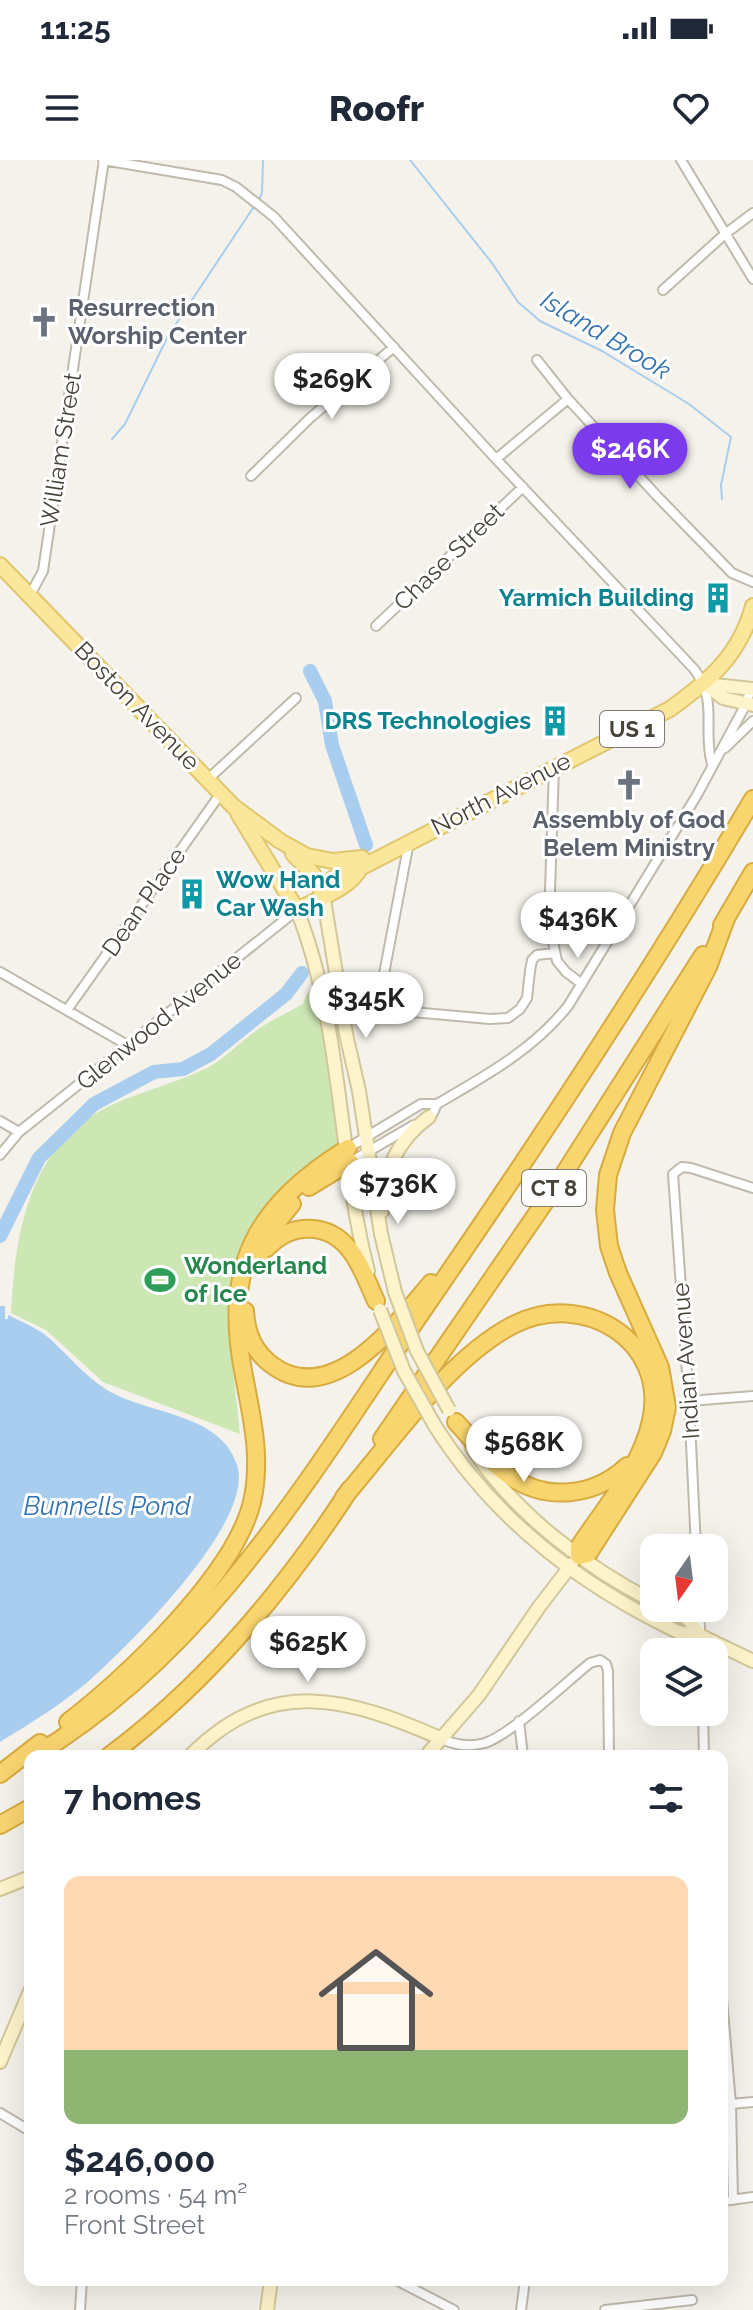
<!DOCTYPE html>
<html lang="en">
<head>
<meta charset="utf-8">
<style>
	body { margin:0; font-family:Raleway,sans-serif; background:#f2f2f3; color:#1f2937; height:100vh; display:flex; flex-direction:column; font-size:30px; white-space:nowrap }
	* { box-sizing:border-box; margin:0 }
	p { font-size:26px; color:#747a83 }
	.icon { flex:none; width:44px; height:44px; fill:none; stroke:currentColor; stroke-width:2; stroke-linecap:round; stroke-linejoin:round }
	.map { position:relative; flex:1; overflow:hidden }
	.panel { position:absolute; left:24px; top:1590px; width:704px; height:536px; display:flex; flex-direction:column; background:#fff; border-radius:16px; box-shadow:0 8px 32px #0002 }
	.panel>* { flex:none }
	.needle { width:52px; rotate:194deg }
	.fabs { position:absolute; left:640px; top:1374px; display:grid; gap:16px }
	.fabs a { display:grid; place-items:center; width:88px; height:88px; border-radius:16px; background:#fff; box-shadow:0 8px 32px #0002; font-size:40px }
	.price { position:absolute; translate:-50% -68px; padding:0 18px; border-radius:28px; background:#fff; color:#222; font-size:26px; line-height:52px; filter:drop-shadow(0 2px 4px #0008) }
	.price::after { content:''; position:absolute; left:50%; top:48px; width:24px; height:18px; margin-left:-12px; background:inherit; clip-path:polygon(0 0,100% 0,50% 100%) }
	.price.selected { background:#7c3aed; color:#fff }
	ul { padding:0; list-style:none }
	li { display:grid; align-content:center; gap:16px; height:424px; padding:0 40px }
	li+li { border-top:2px solid #e0e1e3 }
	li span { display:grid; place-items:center; height:248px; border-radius:16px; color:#555 }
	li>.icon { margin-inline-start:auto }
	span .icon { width:144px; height:144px; fill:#fffc; stroke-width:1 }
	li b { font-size:34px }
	h2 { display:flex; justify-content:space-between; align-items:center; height:96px; padding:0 40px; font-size:34px }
	.status { display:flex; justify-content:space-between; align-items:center; height:56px; padding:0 40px; background:#fff; direction:ltr }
	.status svg { height:22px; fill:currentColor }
	header { display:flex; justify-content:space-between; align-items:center; height:104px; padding:0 40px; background:#fff; font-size:36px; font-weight:800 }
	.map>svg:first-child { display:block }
	.park { fill:#cce7b4 }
	.water { fill:#a9cdee }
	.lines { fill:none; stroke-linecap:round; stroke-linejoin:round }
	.stream { stroke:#a9cdee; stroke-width:2 }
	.river { stroke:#a9cdee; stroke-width:14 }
	.street-casing { stroke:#c0baac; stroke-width:12 }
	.secondary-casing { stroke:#d2c79b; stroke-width:16 }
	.primary-casing { stroke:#e0c66c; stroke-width:18 }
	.highway-casing { stroke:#d8ab40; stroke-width:20 }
	.street { stroke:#fff; stroke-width:8 }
	.secondary { stroke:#fdf4cb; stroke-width:12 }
	.primary { stroke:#fbe79c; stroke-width:14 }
	.highway { stroke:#f9d570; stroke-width:16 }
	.secondary-bridge-casing { stroke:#d2c79b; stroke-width:16; stroke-linecap:butt }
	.secondary-bridge { stroke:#fdf4cb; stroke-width:12 }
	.labels { text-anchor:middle; stroke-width:6; stroke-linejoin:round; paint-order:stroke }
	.shield { fill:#fff; stroke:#7f7b74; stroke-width:2 }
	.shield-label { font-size:22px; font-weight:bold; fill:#484338 }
	.worship-label { font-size:24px; font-weight:bold; fill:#5b616d; stroke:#fff; text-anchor:start }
	.street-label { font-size:24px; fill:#484338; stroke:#fff }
	.culture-label { font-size:24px; font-weight:bold; fill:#0d838f; stroke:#fff; text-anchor:end }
	.leisure-label { font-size:24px; font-weight:bold; fill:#27864d; stroke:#fff; text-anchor:start }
	.water-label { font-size:26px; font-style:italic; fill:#3473b1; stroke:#fff }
</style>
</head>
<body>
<div class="status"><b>11:25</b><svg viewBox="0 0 49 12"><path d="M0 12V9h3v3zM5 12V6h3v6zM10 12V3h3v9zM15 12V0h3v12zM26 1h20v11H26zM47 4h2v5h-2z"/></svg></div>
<header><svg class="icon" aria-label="menu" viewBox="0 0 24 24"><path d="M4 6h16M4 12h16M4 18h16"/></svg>Roofr<svg class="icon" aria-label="heart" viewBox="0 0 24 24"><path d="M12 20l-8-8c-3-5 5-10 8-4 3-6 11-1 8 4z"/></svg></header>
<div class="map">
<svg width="753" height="2150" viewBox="0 0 753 2150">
	<rect width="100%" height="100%" fill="#f4f2ea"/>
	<!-- park -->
	<path class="park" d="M 315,825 L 349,996 L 315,1016 L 255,1084 L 230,1139 L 231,1190 L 240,1274 L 103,1222 L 46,1170 L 11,1153 C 15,1079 27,991 100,951 C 132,933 173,925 207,908 C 226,898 242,880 260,868 C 273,859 289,852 303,844 L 307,834 Z"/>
	<!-- water -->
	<path class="water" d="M 0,1146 L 5,1146 L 5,1159 L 8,1159 L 8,1155 C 22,1162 38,1168 50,1179 C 68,1195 84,1215 104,1228 C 144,1255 220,1251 237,1305 C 256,1361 129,1485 90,1520 C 62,1544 31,1563 0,1582 Z"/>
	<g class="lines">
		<!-- stream -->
		<path class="stream" d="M 410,0 L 492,103 L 518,142 L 540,161 L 602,191 L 689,244 L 731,277 L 721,325 L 722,339
			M 259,40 L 262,33 L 263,0
			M 112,279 L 125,264 L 168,176 L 255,45"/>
		<!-- river -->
		<path class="river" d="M 310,511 L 325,541 L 332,585 L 366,685
			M 0,1076 L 39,998 L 94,944 L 154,912 L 183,909 L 211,894 L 286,834 L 302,813"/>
		<!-- street casing -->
		<g class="street-casing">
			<path id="street" d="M 103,0 L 222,20 L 236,27 L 274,57 L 496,299 L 694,509 C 719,542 702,570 712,604
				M 681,0 L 753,119
				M 663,130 L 725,74 L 753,53
				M 537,200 L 568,239 L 657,336 L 732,413 L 753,422
				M 496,299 L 568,239
				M 251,316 L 310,258 L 394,187
				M 30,435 L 43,411 L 104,0
				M 376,466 L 523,327
				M 725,588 L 753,561
				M 554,607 L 549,762 L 557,801 L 566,812 L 582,824
				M 207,620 L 296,538
				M 409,682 L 380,835 L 386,847 L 401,851 L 490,859 L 508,858 L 520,849 L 527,838 L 530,811 L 532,800 L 537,795 L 554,793
				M 0,812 L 129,886
				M 67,850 L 221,633
				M 426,959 L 433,953 L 437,944 C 485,916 533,890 568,846 L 697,635 L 746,544 L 751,528
				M 0,961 L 19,972
				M 348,988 L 421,944 L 437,944
				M 0,995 L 19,972 L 297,750
				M 350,1002 L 414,965
				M 689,1241 L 753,1236
				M 696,1388 L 689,1241 L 673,1014 L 682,1007 L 691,1008 L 753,1028
				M 699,1448 L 701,1492
				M 703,1552 L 704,1596
				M 519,1561 L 523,1596
				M 442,1579 C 455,1585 470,1587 485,1583 C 512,1574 565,1523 590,1503 L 600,1500 L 606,1504 L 608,1511 L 609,1596
				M 722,1838 L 731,1944 L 733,2040
				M 731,1944 L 753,1942
				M 0,1953 L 30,1971
				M 722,2041 L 753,2037
				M 396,2120 L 454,2150
				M 80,2150 L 82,2120
				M 521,2150 L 525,2120
				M 605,2150 L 692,2140"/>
		</g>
		<!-- secondary casing -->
		<g class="secondary-casing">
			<path id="secondary" d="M 705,524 L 723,538 L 753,545
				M 705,524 L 753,529
				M 323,734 L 346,874 L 359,931 L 381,1074 L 395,1132
				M 297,750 C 343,867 337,991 368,1111
				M 382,1051 C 384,1011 396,981 429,957
				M 435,1266 C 492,1356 572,1419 666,1466 L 678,1472 L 701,1476 L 753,1501
				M 472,1288 C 513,1352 587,1408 654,1442
				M 666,1448 L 688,1459 L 701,1476
				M 190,1596 C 270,1514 349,1538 442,1579
				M 426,1596 L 479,1535 L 539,1447 L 572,1404
				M 0,1729 L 30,1717
				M 0,1902 L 30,1831
				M 267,2150 L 271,2120"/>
		</g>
		<!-- primary casing -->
		<g class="primary-casing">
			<path id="primary" d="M 0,405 L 234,647 L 280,681 L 307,696 L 333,701 L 362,698
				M 238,653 L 297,750 C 316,739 352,728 360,708
				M 293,694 L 313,714 L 323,734
				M 323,734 C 328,719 344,707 360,708 L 670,549 C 709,521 740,495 753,446"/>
		</g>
		<!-- highway casing -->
		<g class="highway-casing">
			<path id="highway" d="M 722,765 L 753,712
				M 309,1027 L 350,1002
				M 267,1088 C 291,1062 328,1062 350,1090 C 362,1105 368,1124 376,1141
				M 258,1098 L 278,1061 L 292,1044
				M 245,1151 C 246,1173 254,1192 272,1205 C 332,1250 397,1163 431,1123
				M 456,1262 C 473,1280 488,1301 508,1315 C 546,1342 594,1337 627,1306
				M 382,1279 L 562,1017 L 703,795
				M 344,1337 C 392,1281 448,1199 513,1165 C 582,1129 669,1180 651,1261 C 641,1308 604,1348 579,1387 L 579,1396 L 588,1394 L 653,1293 L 662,1271 L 667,1247 L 660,1207 L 618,1113 L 609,1086 L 605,1050 L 608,1015 L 622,973 L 708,807 L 727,756
				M 68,1562 C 127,1517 235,1414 252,1342 C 262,1299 252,1258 244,1216 C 222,1106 255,1046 348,988
				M 34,1596 C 208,1492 310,1316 421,1153 C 537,985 649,815 753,639
				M 109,1596 C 207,1523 284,1431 350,1329
				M 0,1614 L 40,1583
				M 0,1665 L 30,1648"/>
		</g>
		<!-- street -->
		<use href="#street" class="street"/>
		<!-- secondary -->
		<use href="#secondary" class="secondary"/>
		<!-- primary -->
		<use href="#primary" class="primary"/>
		<!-- highway -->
		<use href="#highway" class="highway"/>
		<!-- secondary-bridge casing -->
		<g class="secondary-bridge-casing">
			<path id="secondary-bridge" d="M 395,1132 L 417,1191 L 449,1250
				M 380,1150 L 404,1211 L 435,1266"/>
		</g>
		<!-- secondary-bridge -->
		<use href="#secondary-bridge" class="secondary-bridge"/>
	</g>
	<!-- icons -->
	<defs>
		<g id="church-bare" transform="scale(2.4)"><path d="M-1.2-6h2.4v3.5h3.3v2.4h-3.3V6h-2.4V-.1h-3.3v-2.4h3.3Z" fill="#6b7280" stroke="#fff" stroke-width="2.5" paint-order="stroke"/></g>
		<g id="building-bare" transform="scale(2.4)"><path d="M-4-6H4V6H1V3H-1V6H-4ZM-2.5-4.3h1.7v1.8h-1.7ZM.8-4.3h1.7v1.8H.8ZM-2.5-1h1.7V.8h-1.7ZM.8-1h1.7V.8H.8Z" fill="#0f9aa8" stroke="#fff" stroke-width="2.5" paint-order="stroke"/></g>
		<g id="stadium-bare" transform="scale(2.4)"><path d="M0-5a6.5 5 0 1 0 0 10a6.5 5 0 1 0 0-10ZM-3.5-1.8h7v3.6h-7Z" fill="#2e9e5b" stroke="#fff" stroke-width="2.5" paint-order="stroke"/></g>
	</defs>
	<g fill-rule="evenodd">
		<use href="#church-bare" x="44" y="162"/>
		<use href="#building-bare" x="718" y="438"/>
		<use href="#building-bare" x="555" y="561"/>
		<use href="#church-bare" x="629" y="625"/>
		<use href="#building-bare" x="192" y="734"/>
		<use href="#stadium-bare" x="160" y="1120"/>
	</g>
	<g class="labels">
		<!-- shield labels -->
		<g class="shield">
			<rect x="600" y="551" width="64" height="36" rx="6"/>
			<rect x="522" y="1010" width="64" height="36" rx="6"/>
		</g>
		<g class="shield-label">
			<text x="632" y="577">US 1</text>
			<text x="554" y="1036">CT 8</text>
		</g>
		<!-- worship labels -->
		<g class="worship-label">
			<text x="68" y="156">Resurrection<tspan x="68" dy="28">Worship Center</tspan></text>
			<text x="629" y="668" text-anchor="middle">Assembly of God<tspan x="629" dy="28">Belem Ministry</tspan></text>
		</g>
		<!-- street labels -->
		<g class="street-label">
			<text transform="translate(61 290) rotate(-81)" y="8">William Street</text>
			<text transform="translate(449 397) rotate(-44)" y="8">Chase Street</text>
			<text transform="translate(137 546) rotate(46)" y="8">Boston Avenue</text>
			<text transform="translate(501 634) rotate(-27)" y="8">North Avenue</text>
			<text transform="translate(144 742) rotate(-55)" y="8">Dean Place</text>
			<text transform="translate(159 861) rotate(-39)" y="8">Glenwood Avenue</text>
			<text transform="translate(686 1201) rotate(-94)" y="8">Indian Avenue</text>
		</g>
		<!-- culture labels -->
		<g class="culture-label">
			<text x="694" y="446">Yarmich Building</text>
			<text x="531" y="569">DRS Technologies</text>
			<text x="216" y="728" text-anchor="start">Wow Hand<tspan x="216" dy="28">Car Wash</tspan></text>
		</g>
		<!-- leisure labels -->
		<g class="leisure-label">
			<text x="184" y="1114">Wonderland<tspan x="184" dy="28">of Ice</tspan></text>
		</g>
		<!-- water labels -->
		<g class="water-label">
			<text transform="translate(606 175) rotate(31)" y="9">Island Brook</text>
			<text x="107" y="1355">Bunnells Pond</text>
		</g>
	</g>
</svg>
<div class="fabs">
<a><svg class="needle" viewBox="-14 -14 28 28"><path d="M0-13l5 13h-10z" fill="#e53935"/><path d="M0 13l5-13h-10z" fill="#747a83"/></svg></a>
<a><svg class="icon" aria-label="layers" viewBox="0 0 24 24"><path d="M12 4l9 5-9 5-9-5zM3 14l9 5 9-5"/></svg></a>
</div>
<b class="price" style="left:332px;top:261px">$269K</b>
<b class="price selected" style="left:630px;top:331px">$246K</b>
<b class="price" style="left:578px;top:800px">$436K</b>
<b class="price" style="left:366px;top:880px">$345K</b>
<b class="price" style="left:398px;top:1066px">$736K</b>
<b class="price" style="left:524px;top:1324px">$568K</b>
<b class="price" style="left:308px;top:1524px">$625K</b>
<section class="panel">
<h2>7 homes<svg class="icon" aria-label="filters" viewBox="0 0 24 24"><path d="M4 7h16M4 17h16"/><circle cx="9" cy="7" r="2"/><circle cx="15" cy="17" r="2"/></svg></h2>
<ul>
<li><span style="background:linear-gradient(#ffd9b3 70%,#8fb573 0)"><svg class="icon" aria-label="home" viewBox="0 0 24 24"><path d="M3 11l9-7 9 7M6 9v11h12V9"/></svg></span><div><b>$246,000</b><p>2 rooms · 54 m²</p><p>Front Street</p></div></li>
</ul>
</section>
</div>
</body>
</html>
